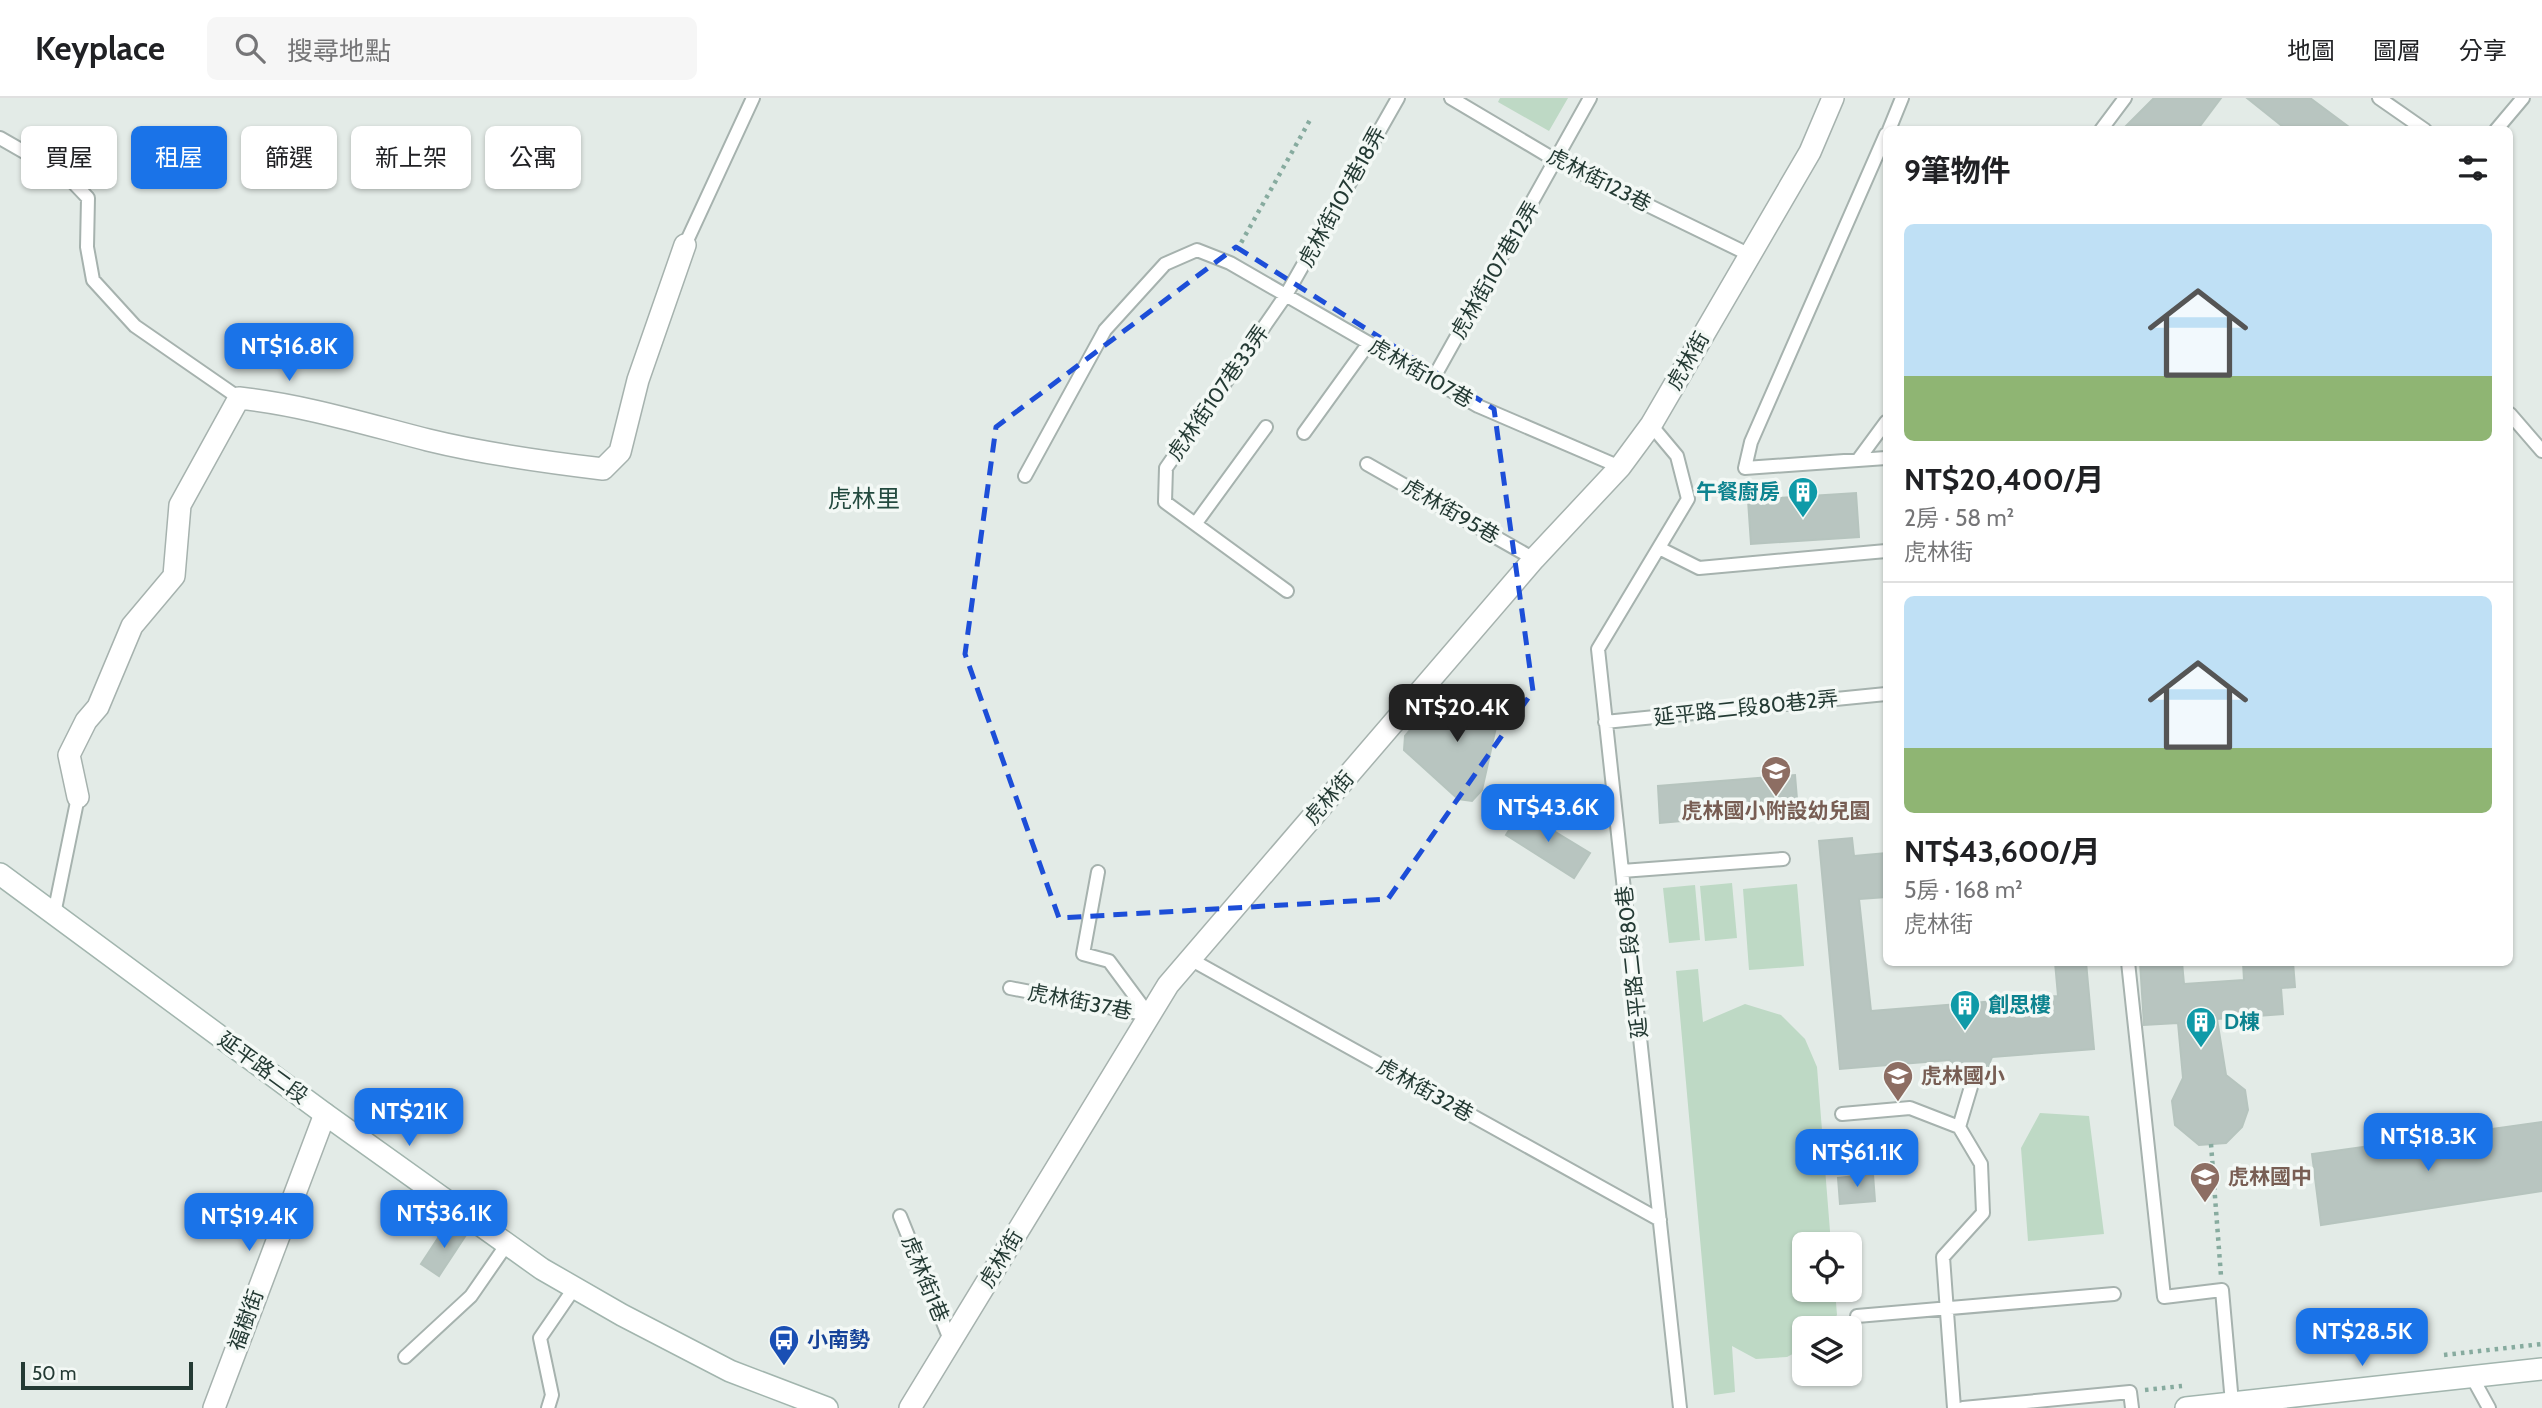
<!DOCTYPE html>
<html lang="zh-TW">
<head>
<meta charset="utf-8">
<style>
	body { margin:0; font-family:Cabin,"Noto Sans TC",sans-serif; background:#f6f6f6; color:#202124; height:100vh; display:flex; flex-direction:column; font-size:26px; white-space:nowrap }
	* { box-sizing:border-box; margin:0 }
	p { font-size:23px; color:#757577 }
	.icon { flex:none; width:38px; height:38px; fill:none; stroke:currentColor; stroke-width:2; stroke-linecap:round; stroke-linejoin:round }
	.map { position:relative; flex:1; overflow:hidden }
	.side { position:absolute; left:1883px; top:28px; width:630px; height:840px; display:flex; flex-direction:column; background:#fff; border-radius:10px; box-shadow:0 2px 5px #0004 }
	.side>* { flex:none }
	.hud { position:absolute; left:21px; top:28px; width:665px; height:63px; display:flex; gap:14px }
	.buttons { position:absolute; left:1792px; top:1134px; display:grid; gap:14px }
	.buttons a { display:grid; place-items:center; width:70px; height:70px; border-radius:10px; background:#fff; box-shadow:0 2px 5px #0004; font-size:35px }
	.scale { position:absolute; left:21px; bottom:18px; width:172px; box-sizing:border-box; padding-left:7px; border:4px solid #243a34; border-top:0; font-size:19px; line-height:24px; white-space:nowrap; color:#243a34; -webkit-text-stroke:5px #f3f8f5; paint-order:stroke }
	.price { position:absolute; translate:-50% -60px; padding:0 16px; border-radius:14px; background:#1a73e8; color:#fff; font-size:23px; line-height:46px; filter:drop-shadow(0 2px 4px #0008) }
	.price::after { content:''; position:absolute; left:50%; top:42px; width:21px; height:16px; margin-left:-10px; background:inherit; clip-path:polygon(0 0,100% 0,50% 100%) }
	.price.active { background:#222; color:#fff }
	ul { padding:0; list-style:none }
	li { display:grid; align-content:center; gap:14px; height:371px; padding:0 21px }
	li+li { border-top:2px solid #e0e0e0 }
	li span { display:grid; place-items:center; height:217px; border-radius:10px; color:#555 }
	li>.icon { margin-inline-start:auto }
	span .icon { width:126px; height:126px; fill:#fffc; stroke-width:1 }
	li b { font-size:30px }
	h2 { display:flex; justify-content:space-between; align-items:center; height:84px; padding:0 21px; font-size:30px }
	.pill { padding:0 24px; border-radius:10px; background:#fff; box-shadow:0 2px 5px #0004; font-size:24px; line-height:63px }
	.pill.active { background:#1a73e8; color:#fff }
	header { display:flex; align-items:center; gap:42px; box-sizing:border-box; height:98px; padding:0 35px; background:#fff; border-bottom:2px solid #e0e0e0 }
	header strong { font-size:33px }
	nav { display:flex; gap:38px; margin-inline-start:auto; font-size:24px }
	.search { width:490px; height:63px; background:#f6f6f6; display:flex; align-items:center; gap:18px; box-sizing:border-box; padding:0 24px; border-radius:10px; color:#757577; font-size:26px }
	.map>svg:first-child { display:block }
	.green { fill:#bed9c5 }
	.building { fill:#b8c5c0; stroke:#b6c4be; stroke-width:2 }
	.lines { fill:none; stroke-linecap:round; stroke-linejoin:round }
	.lane-casing { stroke:#a6b2ae; stroke-width:16 }
	.street-casing { stroke:#a6b2ae; stroke-width:24 }
	.secondary-casing { stroke:#a2b5ae; stroke-width:24 }
	.path { stroke:#87ab9f; stroke-width:4.5; stroke-dasharray:3.5 5; stroke-linecap:butt }
	.lane { stroke:#fff; stroke-width:12 }
	.street { stroke:#fff; stroke-width:21 }
	.secondary { stroke:#fff; stroke-width:21 }
	.marked { fill:none; stroke:#1d4ed8; stroke-width:5; stroke-dasharray:14 9; stroke-linejoin:round }
	.labels { text-anchor:middle; stroke-width:7; stroke-linejoin:round; paint-order:stroke }
	.street-label { font-size:21px; fill:#243a34; stroke:#f3f8f5 }
	.culture-label { font-size:21px; font-weight:bold; fill:#0d838f; stroke:#f3f8f5; text-anchor:start }
	.education-label { font-size:21px; font-weight:bold; fill:#785e54; stroke:#f3f8f5; text-anchor:start }
	.transit-label { font-size:21px; font-weight:bold; fill:#164399; stroke:#f3f8f5; text-anchor:start }
	.quarter-label { font-size:24px; fill:#234a3f; stroke:#f3f8f5 }
</style>
</head>
<body>
<header>
<strong>Keyplace</strong>
<div class="search"><svg class="icon" aria-label="search" viewBox="0 0 24 24"><circle cx="10" cy="10" r="6"/><path d="M15 15l6 6"/></svg>搜尋地點</div>
<nav><a>地圖</a><a>圖層</a><a>分享</a></nav>
</header>
<div class="map">
<svg width="2542" height="1310" viewBox="0 0 2542 1310">
	<rect width="100%" height="100%" fill="#e3ebe7"/>
	<!-- green -->
	<path class="green" d="M 1500,0 L 1568,0 L 1549,33 L 1498,4 Z
		M 1732,785 L 1737,840 L 1705,843 L 1700,788 Z
		M 1797,786 L 1804,868 L 1749,872 L 1743,791 Z
		M 1695,787 L 1700,842 L 1669,845 L 1663,790 Z
		M 1698,871 L 1703,924 L 1745,906 L 1781,917 L 1805,941 L 1817,969 L 1831,1146 L 1804,1146 L 1804,1192 L 1835,1192 L 1837,1217 L 1827,1230 L 1804,1230 L 1804,1250 L 1787,1259 L 1756,1261 L 1732,1248 L 1735,1294 L 1714,1297 L 1676,873 Z
		M 2040,1015 L 2089,1018 L 2104,1136 L 2028,1143 L 2021,1050 Z"/>
	<!-- building -->
	<path class="building" d="M 2154,0 L 2221,0 L 2197,32 L 2122,32 Z
		M 2247,0 L 2310,0 L 2353,32 L 2287,32 Z
		M 1856,395 L 1859,439 L 1751,446 L 1748,402 Z
		M 1476,595 L 1489,597 L 1501,607 L 1482,692 L 1472,703 L 1458,701 L 1404,652 L 1405,638 L 1422,618 Z
		M 1795,677 L 1798,713 L 1660,725 L 1658,688 Z
		M 1521,713 L 1590,755 L 1574,780 L 1506,737 Z
		M 1852,740 L 1854,758 L 1886,755 L 1886,799 L 1859,801 L 1871,913 L 2058,898 L 2055,864 L 2086,864 L 2094,951 L 1992,959 L 1985,976 L 1981,978 L 1972,973 L 1965,980 L 1959,978 L 1950,962 L 1840,971 L 1819,743 Z
		M 2140,864 L 2182,864 L 2184,886 L 2244,882 L 2243,864 L 2293,864 L 2295,889 L 2281,890 L 2283,916 L 2217,921 L 2226,977 L 2245,992 L 2248,1012 L 2242,1029 L 2226,1045 L 2199,1047 L 2175,1027 L 2172,1003 L 2183,980 L 2178,925 L 2144,927 Z
		M 2542,1024 L 2542,1093 L 2321,1127 L 2312,1056 Z
		M 1873,1076 L 1875,1103 L 1840,1106 L 1838,1080 Z
		M 448,1125 L 466,1137 L 439,1178 L 421,1166 Z"/>
	<g class="lines">
		<!-- lane casing -->
		<g class="lane-casing">
			<path id="lane" d="M 1451,0 L 1557,63 L 1750,157
				M 2379,0 L 2425,32
				M 1889,32 L 1902,0
				M 2101,32 L 2125,0
				M 2496,32 L 2523,0
				M 1886,36 L 1751,344 L 1745,370 L 1886,360
				M 0,40 L 68,79 L 88,100 L 87,149 L 93,182 L 135,228 L 239,300
				M 685,147 L 753,0
				M 1433,281 L 1590,0
				M 2510,316 L 2542,353
				M 1651,327 L 1677,358 L 1688,401 L 1598,551 L 1680,1310
				M 1304,335 L 1369,245
				M 1858,362 L 1886,324
				M 1367,366 L 1534,461
				M 1025,378 L 1105,232 L 1165,166 L 1197,152 L 1230,165 L 1478,308 L 1620,369
				M 1196,425 L 1266,329
				M 1659,450 L 1699,470 L 1886,453
				M 1287,493 L 1165,404 L 1166,370 L 1286,197 L 1398,0
				M 1605,624 L 1886,596
				M 1622,773 L 1783,761
				M 1098,774 L 1083,856 L 1109,863 L 1149,917
				M 54,816 L 78,699
				M 1190,861 L 1660,1122
				M 2128,864 L 2164,1199 L 2222,1192 L 2232,1305
				M 1010,890 L 1149,917
				M 1842,1016 L 1910,1010 L 1959,1029
				M 900,1118 L 951,1244
				M 1857,1218 L 2114,1196
				M 405,1259 L 471,1198 L 507,1146
				M 2472,1279 L 2489,1310
				M 548,1310 L 552,1297 L 540,1240 L 575,1189
				M 1954,1310 L 1943,1159 L 1983,1115 L 1981,1066 L 1959,1029 L 1973,982
				M 1963,1310 L 2130,1294 L 2132,1310"/>
		</g>
		<!-- street casing -->
		<g class="street-casing">
			<path id="street" d="M 78,699 L 69,657 L 86,623 L 98,609 L 132,528 L 174,478 L 180,407 L 239,300 C 304,307 365,326 428,342 C 485,356 544,364 603,371 L 620,354 L 638,282 L 685,147
				M 214,1310 L 325,1016
				M 910,1310 L 1168,887 L 1534,461 L 1620,369 L 1651,327 L 1810,54 L 1833,0"/>
		</g>
		<!-- secondary casing -->
		<g class="secondary-casing">
			<path id="secondary" d="M 0,776 L 325,1016 L 542,1171 L 622,1217 L 730,1273 L 827,1310
				M 2186,1310 L 2542,1271"/>
		</g>
		<!-- path -->
		<path class="path" d="M 1237,152 L 1310,22
			M 2211,1046 L 2221,1178
			M 2444,1257 L 2542,1246
			M 2145,1292 L 2182,1288"/>
		<!-- lane -->
		<use href="#lane" class="lane"/>
		<!-- street -->
		<use href="#street" class="street"/>
		<!-- secondary -->
		<use href="#secondary" class="secondary"/>
	</g>
	<!-- marked area -->
	<path class="marked" d="M 1236,149 L 1494,311 L 1533,593 L 1388,801 L 1059,820 L 965,556 L 996,329 Z"/>
	<!-- icons -->
	<defs>
		<g id="building-pin" transform="scale(1.575)"><path d="M0 17L-7.5 6A9.5 9.5 0 1 1 7.5 6Z" fill="#0f9aa8" stroke="#f3f8f5"/><path d="M-4-6H4V6H1V3H-1V6H-4ZM-2.5-4.3h1.7v1.8h-1.7ZM.8-4.3h1.7v1.8H.8ZM-2.5-1h1.7V.8h-1.7ZM.8-1h1.7V.8H.8Z" fill="#fff"/></g>
		<g id="school-pin" transform="scale(1.575)"><path d="M0 17L-7.5 6A9.5 9.5 0 1 1 7.5 6Z" fill="#8d6e63" stroke="#f3f8f5"/><path d="M0-5L7-2L0 1L-7-2ZM-4 1L0 2.5L4 1V4Q0 6-4 4Z" fill="#fff"/></g>
		<g id="bus-pin" transform="scale(1.575)"><path d="M0 17L-7.5 6A9.5 9.5 0 1 1 7.5 6Z" fill="#1a4fb4" stroke="#f3f8f5"/><path d="M-5-6H5V4H4V6H2V4H-2V6H-4V4H-5ZM-3.5-4V0h7V-4ZM-3.5 1.2v1.5H-2V1.2ZM2 1.2v1.5H3.5V1.2Z" fill="#fff"/></g>
	</defs>
	<g fill-rule="evenodd">
		<use href="#building-pin" x="1803" y="394"/>
		<use href="#school-pin" x="1776" y="673"/>
		<use href="#building-pin" x="1965" y="907"/>
		<use href="#building-pin" x="2201" y="924"/>
		<use href="#school-pin" x="1898" y="978"/>
		<use href="#school-pin" x="2205" y="1079"/>
		<use href="#bus-pin" x="784" y="1242"/>
	</g>
	<g class="labels">
		<!-- street labels -->
		<g class="street-label">
			<text transform="translate(1599 82) rotate(27)" y="7">虎林街123巷</text>
			<text transform="translate(1342 99) rotate(-61)" y="7">虎林街107巷18弄</text>
			<text transform="translate(1495 172) rotate(-60)" y="7">虎林街107巷12弄</text>
			<text transform="translate(1688 263) rotate(-60)" y="7">虎林街</text>
			<text transform="translate(1421 275) rotate(30)" y="7">虎林街107巷</text>
			<text transform="translate(1218 295) rotate(-55)" y="7">虎林街107巷33弄</text>
			<text transform="translate(1451 413) rotate(30)" y="7">虎林街95巷</text>
			<text transform="translate(1746 610) rotate(-6)" y="7">延平路二段80巷2弄</text>
			<text transform="translate(1329 700) rotate(-49)" y="7">虎林街</text>
			<text transform="translate(1632 864) rotate(-96)" y="7">延平路二段80巷</text>
			<text transform="translate(1080 904) rotate(11)" y="7">虎林街37巷</text>
			<text transform="translate(263 970) rotate(36)" y="7">延平路二段</text>
			<text transform="translate(1425 992) rotate(29)" y="7">虎林街32巷</text>
			<text transform="translate(1001 1161) rotate(-59)" y="7">虎林街</text>
			<text transform="translate(925 1181) rotate(68)" y="7">虎林街1巷</text>
			<text transform="translate(246 1222) rotate(-70)" y="7">福樹街</text>
		</g>
		<!-- culture labels -->
		<g class="culture-label">
			<text x="1780" y="401" text-anchor="end">午餐廚房</text>
			<text x="1988" y="914">創思樓</text>
			<text x="2224" y="931">D棟</text>
		</g>
		<!-- education labels -->
		<g class="education-label">
			<text x="1776" y="720" text-anchor="middle">虎林國小附設幼兒園</text>
			<text x="1921" y="985">虎林國小</text>
			<text x="2228" y="1086">虎林國中</text>
		</g>
		<!-- transit labels -->
		<g class="transit-label">
			<text x="807" y="1249">小南勢</text>
		</g>
		<!-- quarter labels -->
		<g class="quarter-label">
			<text x="864" y="409">虎林里</text>
		</g>
	</g>
</svg>
<div class="buttons">
<a><svg class="icon" aria-label="locate" viewBox="0 0 24 24"><circle cx="12" cy="12" r="6"/><path d="M12 2v4M12 18v4M2 12h4M18 12h4"/></svg></a>
<a><svg class="icon" aria-label="layers" viewBox="0 0 24 24"><path d="M12 4l9 5-9 5-9-5zM3 14l9 5 9-5"/></svg></a>
</div>
<div class="scale">50 m</div>
<b class="price" style="left:289px;top:285px">NT$16.8K</b>
<b class="price active" style="left:1457px;top:646px">NT$20.4K</b>
<b class="price" style="left:1548px;top:746px">NT$43.6K</b>
<b class="price" style="left:409px;top:1050px">NT$21K</b>
<b class="price" style="left:2428px;top:1075px">NT$18.3K</b>
<b class="price" style="left:1857px;top:1091px">NT$61.1K</b>
<b class="price" style="left:444px;top:1152px">NT$36.1K</b>
<b class="price" style="left:249px;top:1155px">NT$19.4K</b>
<b class="price" style="left:2362px;top:1270px">NT$28.5K</b>
<div class="hud">
<a class="pill">買屋</a>
<a class="pill active">租屋</a>
<a class="pill">篩選</a>
<a class="pill">新上架</a>
<a class="pill">公寓</a>
</div>
<section class="side">
<h2>9筆物件<svg class="icon" aria-label="filters" viewBox="0 0 24 24"><path d="M4 7h16M4 17h16"/><circle cx="9" cy="7" r="2"/><circle cx="15" cy="17" r="2"/></svg></h2>
<ul>
<li><span style="background:linear-gradient(#bfe0f5 70%,#8fb573 0)"><svg class="icon" aria-label="home" viewBox="0 0 24 24"><path d="M3 11l9-7 9 7M6 9v11h12V9"/></svg></span><div><b>NT$20,400/月</b><p>2房 · 58 m²</p><p>虎林街</p></div></li>
<li><span style="background:linear-gradient(#bfe0f5 70%,#8fb573 0)"><svg class="icon" aria-label="home" viewBox="0 0 24 24"><path d="M3 11l9-7 9 7M6 9v11h12V9"/></svg></span><div><b>NT$43,600/月</b><p>5房 · 168 m²</p><p>虎林街</p></div></li>
</ul>
</section>
</div>
</body>
</html>
